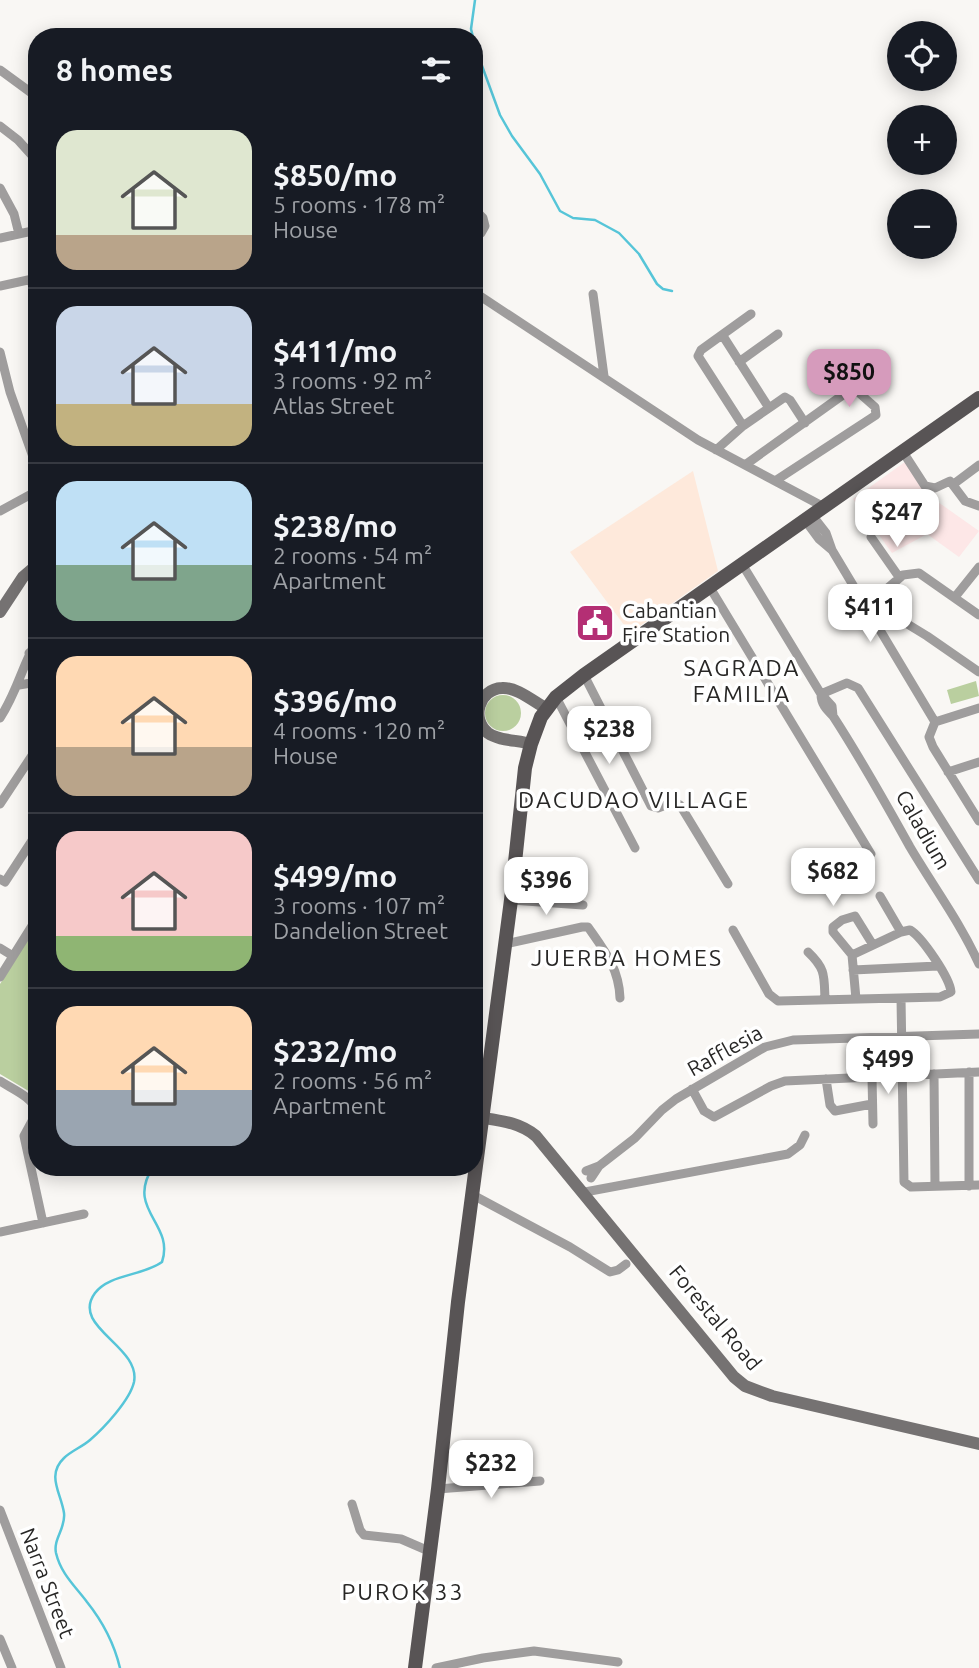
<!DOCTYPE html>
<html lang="en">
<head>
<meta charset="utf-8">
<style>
	body { margin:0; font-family:Ubuntu,sans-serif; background:#242831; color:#f1f3f6; height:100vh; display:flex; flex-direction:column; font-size:26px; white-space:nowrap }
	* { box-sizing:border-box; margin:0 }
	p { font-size:23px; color:#9ea1a6 }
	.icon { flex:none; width:38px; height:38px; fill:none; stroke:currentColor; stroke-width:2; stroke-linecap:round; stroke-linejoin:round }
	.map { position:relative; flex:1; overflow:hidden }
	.drawer { position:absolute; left:28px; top:28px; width:455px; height:1148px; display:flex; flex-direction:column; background:#171b24; border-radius:28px; box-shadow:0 4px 18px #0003 }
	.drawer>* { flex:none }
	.tools { position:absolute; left:887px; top:21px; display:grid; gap:14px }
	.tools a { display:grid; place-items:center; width:70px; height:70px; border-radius:50%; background:#171b24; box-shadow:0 4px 18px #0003; font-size:35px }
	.price { position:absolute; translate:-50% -60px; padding:0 16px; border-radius:14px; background:#fff; color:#222; font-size:23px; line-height:46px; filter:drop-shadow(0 2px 4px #0008) }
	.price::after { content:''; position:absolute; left:50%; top:42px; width:21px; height:16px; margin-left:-10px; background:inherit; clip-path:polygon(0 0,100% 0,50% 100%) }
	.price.active { background:#d69bbc; color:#111 }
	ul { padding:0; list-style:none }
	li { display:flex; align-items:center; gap:21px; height:175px; padding:0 28px }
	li+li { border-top:2px solid #363941 }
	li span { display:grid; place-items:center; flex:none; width:196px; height:140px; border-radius:21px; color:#555 }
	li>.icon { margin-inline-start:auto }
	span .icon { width:84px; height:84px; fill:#fffc; stroke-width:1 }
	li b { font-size:30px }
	h2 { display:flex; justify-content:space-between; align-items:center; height:84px; padding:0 28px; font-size:30px }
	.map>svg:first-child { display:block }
	.industrial { fill:#fde7e7 }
	.education { fill:#fee9db }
	.green { fill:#bacf9f }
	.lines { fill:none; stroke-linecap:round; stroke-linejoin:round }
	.stream { stroke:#56c5d8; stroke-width:2.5 }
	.street { stroke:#9f9d9d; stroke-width:9 }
	.secondary { stroke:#757272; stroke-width:12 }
	.primary { stroke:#585455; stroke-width:14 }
	.labels { text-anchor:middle; stroke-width:7; stroke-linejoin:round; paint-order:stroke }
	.poi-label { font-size:21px; fill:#282726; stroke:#fff; text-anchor:start }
	.street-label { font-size:21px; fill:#282726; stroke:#fff }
	.neighbourhood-label { font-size:23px; letter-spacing:2px; fill:#282726; stroke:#fff }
</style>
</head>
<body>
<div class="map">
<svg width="979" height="1668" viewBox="0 0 979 1668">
	<rect width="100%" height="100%" fill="#f9f7f4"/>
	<!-- industrial -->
	<path class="industrial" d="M 905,462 L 928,495 L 979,531 L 959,557 L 927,534 L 892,553 L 853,499 Z"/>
	<!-- education -->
	<path class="education" d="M 693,471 L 718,571 L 630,633 L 570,552 Z"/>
	<!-- green -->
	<path class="green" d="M 976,681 L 979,696 L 951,704 L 947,690 Z
		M485 713a18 18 0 1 1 36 0a18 18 0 1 1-36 0Z
		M 37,925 L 37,1096 L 0,1074 L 0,984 Z"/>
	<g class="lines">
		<!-- stream -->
		<path class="stream" d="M 473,37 L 471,29 L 475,0
			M 474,44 L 500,115 L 512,136 L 540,174 L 560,211 L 573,218 L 595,220 L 619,233 L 639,254 L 657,284 L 663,289 L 672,291
			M 120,1668 C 114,1643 103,1622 87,1602 C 75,1586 61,1574 56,1553 C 53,1539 66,1528 64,1513 C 61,1493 46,1475 64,1458 C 71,1451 82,1447 90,1440 C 104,1428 130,1400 134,1382 C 141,1346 70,1327 95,1293 C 109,1274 143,1276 162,1262 C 175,1223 125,1210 153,1167"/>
		<!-- street -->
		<path class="street" d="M 0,70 L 37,97
			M 0,126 L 18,140 L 37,161
			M 0,188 L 14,214 L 19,234
			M 474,209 L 483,218 L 485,226 L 481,233 L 474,236
			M 0,238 L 37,230
			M 31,280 L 37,301
			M 0,286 L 37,278
			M 474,292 L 698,440 L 824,507
			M 593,294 L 604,376
			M 723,336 L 769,408
			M 0,352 L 10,392 L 37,468
			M 739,362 L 778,334
			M 743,426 L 698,356 L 701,350 L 751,314
			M 716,450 L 743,426 L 785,397 L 790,400 L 805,423
			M 903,452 L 925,486 L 935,488 L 950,481 L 965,501 L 979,506
			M 745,465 L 847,392 L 858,392 L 875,407 L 876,415 L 775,481
			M 955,483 L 979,465
			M 0,511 L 37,491
			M 812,515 L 826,533 L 832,550 L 935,722
			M 805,520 L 819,539 L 832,550
			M 871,537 L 899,577
			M 742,564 L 821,694 L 832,706 L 833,716
			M 709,586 L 871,854
			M 860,595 L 927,636 L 979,672
			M 955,597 L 979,567
			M 869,604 L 903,575 L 919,573 L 979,615
			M 29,653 L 37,674
			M 584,675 L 651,806 L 658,808 L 674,802 L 680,805 L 728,884
			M 19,685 L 37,682
			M 821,694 C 821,704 826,709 833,716 C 861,759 885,802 910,847 C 933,886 960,922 979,964
			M 821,694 L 847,683 L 858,688 L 979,880
			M 556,697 L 635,848
			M 0,718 C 17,692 22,666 37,640
			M 935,722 L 929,737 L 933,747 L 979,821
			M 935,722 L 979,708
			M 948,772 L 979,762
			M 0,804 L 37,748
			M 0,879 L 5,882 L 37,833
			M 880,896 L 901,932
			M 511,900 L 583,905
			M 733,930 L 769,994 L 778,1001 L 940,997 L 951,992 C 950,978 922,937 910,930 L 901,932 L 852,955
			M 505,944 L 582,927 L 588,927 C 604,950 619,968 620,998
			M 0,948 L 13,956
			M 808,952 C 826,969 824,976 825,1000
			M 853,970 L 938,966
			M 0,977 L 37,918
			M 901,998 L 904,1182 L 911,1187 L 979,1185
			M 856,999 L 852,955 L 833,932 L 833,927 L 842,920 L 855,916 L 873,945
			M 969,1072 L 969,1186
			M 934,1074 L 935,1186
			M 872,1077 L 873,1124
			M 826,1079 L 830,1105 L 835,1111 L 872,1104
			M 0,1081 C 12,1089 33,1097 37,1112 L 24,1136 L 43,1223
			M 692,1089 L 704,1111 L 714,1117 L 771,1086 L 785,1081 L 979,1072
			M 586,1171 L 599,1166
			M 591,1178 L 599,1166 L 635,1138 L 662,1110 L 676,1099 L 765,1047 L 793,1040 L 979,1034
			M 585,1192 L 788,1154 L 800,1145 L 805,1135
			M 471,1194 L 570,1247 L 610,1272 L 618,1270 L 626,1264
			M 0,1232 L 84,1214
			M 438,1489 L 540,1481
			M 352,1504 L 360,1530 L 364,1535 L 401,1539 L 431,1552
			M 0,1510 L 61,1668
			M 0,1639 L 12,1668
			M 436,1668 L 483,1658 L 534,1651 L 618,1662"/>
		<!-- secondary -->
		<path class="secondary" d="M 0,612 L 23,577 L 37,565
			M 531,744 C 518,740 499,741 488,733 C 470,719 479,689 502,688 C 517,687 534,702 547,709
			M 483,1118 C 503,1121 520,1123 536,1136 L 734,1377 L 745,1386 L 772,1396 L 979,1444"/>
		<!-- primary -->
		<path class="primary" d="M 415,1668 L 438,1489 L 458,1302 L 511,900 L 525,768 L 531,744 L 541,717 L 556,697 L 584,675 L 979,398"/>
	</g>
	<!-- icons -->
	<defs>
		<g id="civic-square" transform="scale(2.0125)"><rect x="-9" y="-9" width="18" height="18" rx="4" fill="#b42f74" stroke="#fff"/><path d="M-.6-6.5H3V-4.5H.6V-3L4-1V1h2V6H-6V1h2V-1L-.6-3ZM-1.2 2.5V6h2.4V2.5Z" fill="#fff"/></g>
	</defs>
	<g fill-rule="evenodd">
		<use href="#civic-square" x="595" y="623"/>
	</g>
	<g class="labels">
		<!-- poi labels -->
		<g class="poi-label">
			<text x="622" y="618">Cabantian<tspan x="622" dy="24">Fire Station</tspan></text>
		</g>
		<!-- street labels -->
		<g class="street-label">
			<text transform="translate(923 830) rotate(60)" y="7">Caladium</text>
			<text transform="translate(725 1051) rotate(-29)" y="7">Rafflesia</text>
			<text transform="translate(715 1318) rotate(50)" y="7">Forestal Road</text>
			<text transform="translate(47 1583) rotate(69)" y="7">Narra Street</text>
		</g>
		<!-- neighbourhood labels -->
		<g class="neighbourhood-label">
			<text x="742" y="676">SAGRADA<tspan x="742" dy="26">FAMILIA</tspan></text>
			<text x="634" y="808">DACUDAO VILLAGE</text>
			<text x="627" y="966">JUERBA HOMES</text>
			<text x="403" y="1600">PUROK 33</text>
		</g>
	</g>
</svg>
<div class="tools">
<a><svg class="icon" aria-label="locate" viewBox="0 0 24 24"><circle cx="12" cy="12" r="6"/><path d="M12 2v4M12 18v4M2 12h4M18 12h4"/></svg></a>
<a>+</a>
<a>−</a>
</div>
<b class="price active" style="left:849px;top:409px">$850</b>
<b class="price" style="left:897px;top:549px">$247</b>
<b class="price" style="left:870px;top:644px">$411</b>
<b class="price" style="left:609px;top:766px">$238</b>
<b class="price" style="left:833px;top:908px">$682</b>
<b class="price" style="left:546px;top:917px">$396</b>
<b class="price" style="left:888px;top:1096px">$499</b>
<b class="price" style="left:491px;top:1500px">$232</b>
<section class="drawer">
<h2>8 homes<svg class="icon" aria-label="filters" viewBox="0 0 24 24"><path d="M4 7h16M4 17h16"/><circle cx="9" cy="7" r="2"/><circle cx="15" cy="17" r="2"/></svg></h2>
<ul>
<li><span style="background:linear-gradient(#dfe7d0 75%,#b9a48a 0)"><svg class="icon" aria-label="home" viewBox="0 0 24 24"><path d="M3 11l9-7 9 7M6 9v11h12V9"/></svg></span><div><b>$850/mo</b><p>5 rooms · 178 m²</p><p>House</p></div></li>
<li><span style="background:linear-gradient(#c9d6e8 70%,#c2b280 0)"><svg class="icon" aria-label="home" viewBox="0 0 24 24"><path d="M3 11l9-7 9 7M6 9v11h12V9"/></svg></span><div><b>$411/mo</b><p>3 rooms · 92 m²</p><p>Atlas Street</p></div></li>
<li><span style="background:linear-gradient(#bfe0f5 60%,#7fa58c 0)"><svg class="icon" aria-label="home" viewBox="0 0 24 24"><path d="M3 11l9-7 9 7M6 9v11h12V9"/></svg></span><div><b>$238/mo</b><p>2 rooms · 54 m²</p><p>Apartment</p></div></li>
<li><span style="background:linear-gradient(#ffd9b3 65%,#b9a48a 0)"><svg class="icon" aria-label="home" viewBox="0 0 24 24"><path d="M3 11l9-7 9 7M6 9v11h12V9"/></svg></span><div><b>$396/mo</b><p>4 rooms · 120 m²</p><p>House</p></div></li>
<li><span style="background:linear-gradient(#f6c9c9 75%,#8fb573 0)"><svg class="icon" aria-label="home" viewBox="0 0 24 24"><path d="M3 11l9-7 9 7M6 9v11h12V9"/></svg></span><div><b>$499/mo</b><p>3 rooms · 107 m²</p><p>Dandelion Street</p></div></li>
<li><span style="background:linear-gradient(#ffd9b3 60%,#9aa5b1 0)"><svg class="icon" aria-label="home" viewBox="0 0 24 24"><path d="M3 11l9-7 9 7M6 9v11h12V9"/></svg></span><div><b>$232/mo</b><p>2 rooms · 56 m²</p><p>Apartment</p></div></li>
</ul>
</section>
</div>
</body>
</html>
